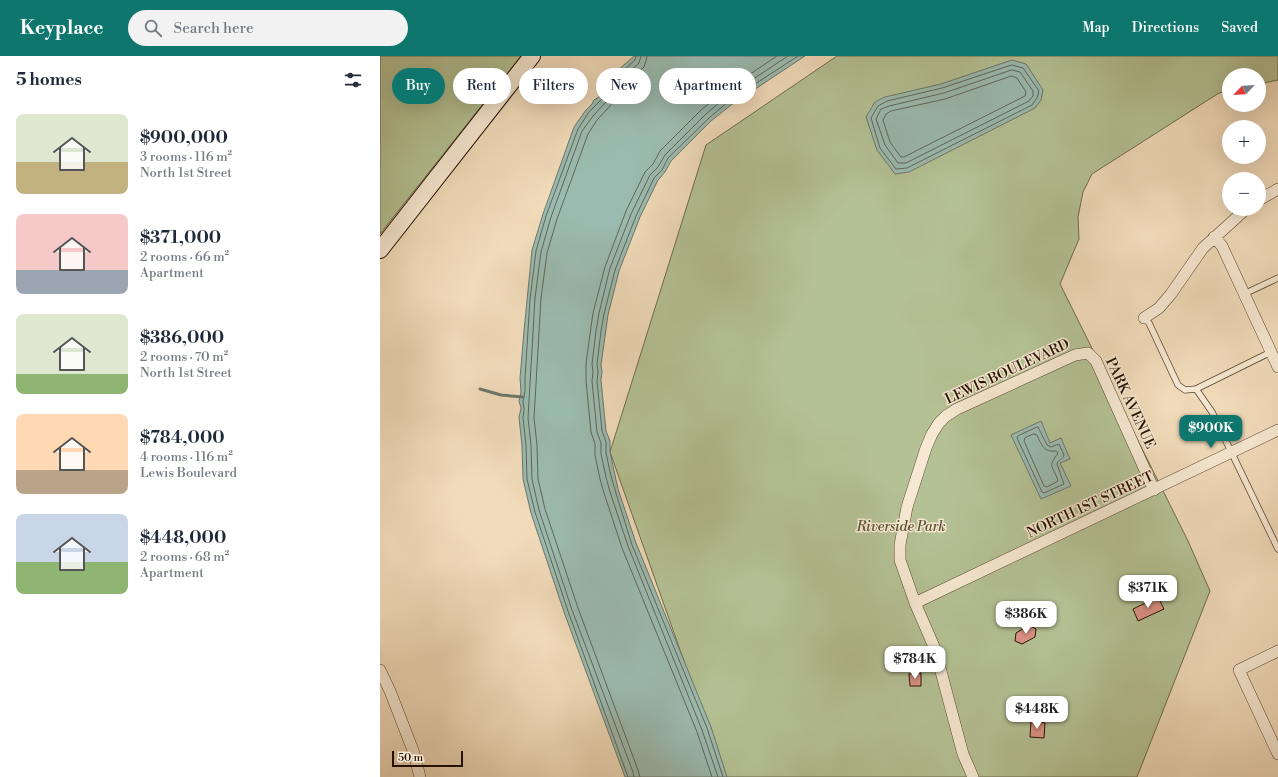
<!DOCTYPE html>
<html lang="en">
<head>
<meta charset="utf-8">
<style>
	body { margin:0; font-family:"Libre Bodoni",serif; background:#f2f2f3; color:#1f2937; height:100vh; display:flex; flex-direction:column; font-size:15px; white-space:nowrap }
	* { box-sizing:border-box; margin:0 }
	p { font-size:13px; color:#747a83 }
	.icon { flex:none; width:22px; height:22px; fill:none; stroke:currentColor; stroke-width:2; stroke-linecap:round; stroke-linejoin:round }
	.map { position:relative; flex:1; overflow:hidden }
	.details { display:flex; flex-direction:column; background:#fff; width:380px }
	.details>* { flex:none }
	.top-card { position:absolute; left:12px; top:12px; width:380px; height:36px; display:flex; gap:8px }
	.needle { width:26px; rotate:245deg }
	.buttons { position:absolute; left:842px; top:12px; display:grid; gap:8px }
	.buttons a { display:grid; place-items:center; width:44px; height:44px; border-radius:50%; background:#fff; box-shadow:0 4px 16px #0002; font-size:20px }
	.scale { position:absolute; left:12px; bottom:10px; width:71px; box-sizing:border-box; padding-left:4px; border:2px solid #261201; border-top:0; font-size:11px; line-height:14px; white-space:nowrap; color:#261201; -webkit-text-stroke:3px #f6e8d2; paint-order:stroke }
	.price { position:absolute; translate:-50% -34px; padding:0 9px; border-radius:8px; background:#fff; color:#222; font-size:13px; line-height:26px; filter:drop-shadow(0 1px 2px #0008) }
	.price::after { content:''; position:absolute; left:50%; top:24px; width:12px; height:9px; margin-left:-6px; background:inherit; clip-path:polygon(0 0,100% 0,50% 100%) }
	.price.current { background:#0f766e; color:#fff }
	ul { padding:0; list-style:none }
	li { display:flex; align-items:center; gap:12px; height:100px; padding:0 16px }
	li span { display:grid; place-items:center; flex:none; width:112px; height:80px; border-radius:8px; color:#555 }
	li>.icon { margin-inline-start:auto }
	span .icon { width:48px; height:48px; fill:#fffc; stroke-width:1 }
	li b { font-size:17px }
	h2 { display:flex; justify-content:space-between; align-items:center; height:48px; padding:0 16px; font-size:17px }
	.chip { padding:0 14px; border-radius:18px; background:#fff; box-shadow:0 4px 16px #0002; font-size:14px; line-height:36px }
	.chip.current { background:#0f766e; color:#fff }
	header { display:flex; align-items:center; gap:24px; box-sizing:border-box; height:56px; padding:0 20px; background:#0f766e; color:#fff }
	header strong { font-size:19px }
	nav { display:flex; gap:22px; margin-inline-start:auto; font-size:14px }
	.search { width:280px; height:36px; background:#f2f2f3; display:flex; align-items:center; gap:10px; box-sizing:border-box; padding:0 14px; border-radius:22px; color:#747a83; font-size:15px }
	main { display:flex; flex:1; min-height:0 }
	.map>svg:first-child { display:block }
	.green { fill:#b4c194; stroke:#6d6a4a }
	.water { fill:#9bbbb0; stroke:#6c776a }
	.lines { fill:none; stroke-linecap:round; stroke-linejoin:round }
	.shore { stroke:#606658; stroke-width:1 }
	.stream { stroke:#6c776a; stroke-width:3 }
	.building { fill:#df9387; stroke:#261201 }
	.lane-casing { stroke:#59442f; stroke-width:7 }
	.street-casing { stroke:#59442f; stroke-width:12 }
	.secondary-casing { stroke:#261201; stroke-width:18 }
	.lane { stroke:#f6e8d2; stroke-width:5.5 }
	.street { stroke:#f6e8d2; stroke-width:11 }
	.secondary { stroke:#f6e8d2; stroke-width:16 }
	.labels { text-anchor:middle; stroke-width:3; stroke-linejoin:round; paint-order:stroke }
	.street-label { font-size:14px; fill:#261201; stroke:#f6e8d2 }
	.park-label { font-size:14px; font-style:italic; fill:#584f34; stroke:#f6e8d2 }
</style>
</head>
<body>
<header>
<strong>Keyplace</strong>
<div class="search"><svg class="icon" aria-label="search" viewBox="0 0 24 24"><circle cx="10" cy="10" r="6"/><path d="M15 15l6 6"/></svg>Search here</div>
<nav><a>Map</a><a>Directions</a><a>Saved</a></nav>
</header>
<main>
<section class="details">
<h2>5 homes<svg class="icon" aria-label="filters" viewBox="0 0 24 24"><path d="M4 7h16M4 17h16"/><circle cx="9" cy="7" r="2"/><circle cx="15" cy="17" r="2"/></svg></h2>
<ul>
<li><span style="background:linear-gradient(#dfe7d0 60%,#c2b280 0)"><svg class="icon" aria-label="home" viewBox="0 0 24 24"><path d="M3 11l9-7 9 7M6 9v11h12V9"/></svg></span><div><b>$900,000</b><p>3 rooms · 116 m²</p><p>North 1st Street</p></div></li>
<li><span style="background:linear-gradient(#f6c9c9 70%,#9aa5b1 0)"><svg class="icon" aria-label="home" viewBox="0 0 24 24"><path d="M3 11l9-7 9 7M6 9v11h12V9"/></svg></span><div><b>$371,000</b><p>2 rooms · 66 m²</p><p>Apartment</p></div></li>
<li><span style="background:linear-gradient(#dfe7d0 75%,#8fb573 0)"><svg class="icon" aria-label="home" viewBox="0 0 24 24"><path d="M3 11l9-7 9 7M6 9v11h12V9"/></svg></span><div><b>$386,000</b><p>2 rooms · 70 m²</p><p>North 1st Street</p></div></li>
<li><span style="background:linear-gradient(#ffd9b3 70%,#b9a48a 0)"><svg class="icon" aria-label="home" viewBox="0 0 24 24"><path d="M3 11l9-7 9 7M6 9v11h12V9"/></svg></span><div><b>$784,000</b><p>4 rooms · 116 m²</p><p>Lewis Boulevard</p></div></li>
<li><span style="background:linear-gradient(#c9d6e8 60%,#8fb573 0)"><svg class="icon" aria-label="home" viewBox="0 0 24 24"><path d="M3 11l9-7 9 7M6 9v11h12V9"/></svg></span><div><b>$448,000</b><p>2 rooms · 68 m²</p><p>Apartment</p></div></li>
</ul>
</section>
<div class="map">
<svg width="898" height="721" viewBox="0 0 898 721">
	<rect width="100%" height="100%" fill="#f1dbba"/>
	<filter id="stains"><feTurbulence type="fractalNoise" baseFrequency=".005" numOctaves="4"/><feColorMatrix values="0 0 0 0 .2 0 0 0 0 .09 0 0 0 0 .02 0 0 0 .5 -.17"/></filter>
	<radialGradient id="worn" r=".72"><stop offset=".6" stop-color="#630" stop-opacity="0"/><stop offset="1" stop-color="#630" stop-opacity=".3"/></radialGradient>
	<!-- green -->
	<path class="green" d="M 0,0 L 141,0 L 0,178 Z
		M 457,0 L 898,0 L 898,24 L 879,28 L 879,19 L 849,19 L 849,35 L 839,37 L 712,118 L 703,136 L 698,161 L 699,183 L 680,228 L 808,485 L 830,535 L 757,721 L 345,721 L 230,396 L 326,89 Z"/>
	<!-- water -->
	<path class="water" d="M 254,0 L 425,0 L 351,49 L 331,65 L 291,105 L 285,116 L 278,124 L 260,161 L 239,215 L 228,259 L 221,309 L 222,316 L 221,324 L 226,375 L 230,385 L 230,396 L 238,433 L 256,487 L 331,671 L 347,721 L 245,721 L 184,556 L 151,457 L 143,423 L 142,390 L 139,361 L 141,352 L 139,345 L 141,336 L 140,322 L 144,275 L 152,194 L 163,158 L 194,71 L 206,54 L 212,48 L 214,44 L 219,41 L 237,15 Z
		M 632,4 L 646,8 L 663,34 L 661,44 L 655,52 L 529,116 L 515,118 L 497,94 L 486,61 L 495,46 L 505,41 L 561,28 Z
		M 661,365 L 670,387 L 681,382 L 690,403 L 680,407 L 691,430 L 661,443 L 631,379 Z"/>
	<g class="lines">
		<!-- shore -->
		<path class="shore" d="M 632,9 L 643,12 L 659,35 L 657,42 L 652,49 L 527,112 L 516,113 L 500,92 L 491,62 L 498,50 L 507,45 L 562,32 Z
			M 632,14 L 640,16 L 653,35 L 653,40 L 649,45 L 526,107 L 518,107 L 505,89 L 496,63 L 501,53 L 509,50 L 564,37 Z
			M 632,20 L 637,22 L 646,36 L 645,40 L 524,101 L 521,101 L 510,86 L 503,64 L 506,58 L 511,55 L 565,43 Z
			M 658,371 L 667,389 L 671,391 L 679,388 L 684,399 C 683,404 678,403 677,408 L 684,428 L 664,437 L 662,436 L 637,382 L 638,380 Z
			M 654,378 L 657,379 C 661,388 664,397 676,395 L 678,397 C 667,413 673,408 678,425 L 667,431 L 664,430 L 644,385 L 645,382 Z
			M 248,721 L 188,555 L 155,456 L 147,423 L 146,389 L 143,362 L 144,353 L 143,345 L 145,336 L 145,322 L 150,243 L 156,195 L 166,160 L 198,73 L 209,56 L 222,43 L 240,18 L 255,4 L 256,0
			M 254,721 L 253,716 L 192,554 L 159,454 L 152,423 L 151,389 L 148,362 L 155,242 L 161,196 L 171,161 L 202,75 L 213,60 L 226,46 L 244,21 L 259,7 L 261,0
			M 260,721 L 258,714 L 198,552 L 165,453 L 158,423 L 157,389 L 154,362 L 161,242 L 167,197 L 177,163 L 208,78 L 217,64 L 230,50 L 249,25 L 264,11 L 266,5 L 267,0
			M 332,721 L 317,676 L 242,492 L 224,437 L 220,423 L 215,399 L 215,388 L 211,376 L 206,325 L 206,307 L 213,257 L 225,211 L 246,155 L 265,116 L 273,108 L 280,95 L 321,54 L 342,37 L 397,0
			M 338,721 L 322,674 L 248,490 L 230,436 L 226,421 L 221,398 L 221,387 L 217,376 L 212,325 L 213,316 L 212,308 L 216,275 L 219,257 L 230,212 L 251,158 L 270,119 L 278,111 L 285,99 L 326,58 L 346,41 L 408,0
			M 343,721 L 327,672 L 252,489 L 235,434 L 231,420 L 226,397 L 226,386 L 222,375 L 217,325 L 218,316 L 217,308 L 221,275 L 224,258 L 235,214 L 256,160 L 274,122 L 282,114 L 288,102 L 329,62 L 349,45 L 418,0"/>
		<!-- stream -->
		<path class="stream" d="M 100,333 L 121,339 L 143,341"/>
	</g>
	<!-- building -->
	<path class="building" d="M 778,541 L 784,553 L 758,565 L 753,553 Z
		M 649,569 L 656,573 L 655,581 L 642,588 L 635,585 L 636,577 Z
		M 541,617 L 541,630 L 530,630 L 529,618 Z
		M 651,665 L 665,667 L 664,682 L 650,681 Z"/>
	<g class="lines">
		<!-- lane casing -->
		<g class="lane-casing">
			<path id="lane" d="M 864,238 L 898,222
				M 764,262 L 769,267 L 798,329 L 805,334 L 816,333 L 891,296
				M 816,333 L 832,356 L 898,493"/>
		</g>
		<!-- street casing -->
		<g class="street-casing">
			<path id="street" d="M 879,144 L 898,133
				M 834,181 L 842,190 L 898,311
				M 764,262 L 779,252 L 791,238 L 823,192 L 866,153
				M 535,547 L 898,374
				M 898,595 L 859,614 L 898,698
				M 0,614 L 10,635 L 34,697 L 40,721
				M 593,721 L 583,698 L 555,593 L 535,547 L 520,504 L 520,489 L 527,451 L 546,392 L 552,378 L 559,367 L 566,360 L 577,353 L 695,299 L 708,297 L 716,305 L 774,434"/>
		</g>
		<!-- secondary casing -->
		<g class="secondary-casing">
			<path id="secondary" d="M 0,194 L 152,0"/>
		</g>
		<!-- lane -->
		<use href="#lane" class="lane"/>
		<!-- street -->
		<use href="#street" class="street"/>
		<!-- secondary -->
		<use href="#secondary" class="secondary"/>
	</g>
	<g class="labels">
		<!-- street labels -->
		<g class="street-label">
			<text transform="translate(627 315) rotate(-25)" y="5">LEWIS BOULEVARD</text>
			<text transform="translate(751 347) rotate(65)" y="5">PARK AVENUE</text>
			<text transform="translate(710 448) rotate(-25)" y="5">NORTH 1ST STREET</text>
		</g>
		<!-- park labels -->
		<g class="park-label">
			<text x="521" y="475">Riverside Park</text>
		</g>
	</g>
	<rect width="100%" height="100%" filter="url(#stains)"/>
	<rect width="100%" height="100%" fill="url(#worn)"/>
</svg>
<div class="buttons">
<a><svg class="needle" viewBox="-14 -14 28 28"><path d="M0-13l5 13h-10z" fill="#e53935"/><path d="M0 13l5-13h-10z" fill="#747a83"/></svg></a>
<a>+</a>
<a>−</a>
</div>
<div class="scale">50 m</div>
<b class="price current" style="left:831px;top:393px">$900K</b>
<b class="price" style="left:768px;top:553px">$371K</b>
<b class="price" style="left:646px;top:579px">$386K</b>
<b class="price" style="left:535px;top:624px">$784K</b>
<b class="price" style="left:657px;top:674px">$448K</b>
<div class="top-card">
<a class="chip current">Buy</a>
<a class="chip">Rent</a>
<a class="chip">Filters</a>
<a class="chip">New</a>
<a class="chip">Apartment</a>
</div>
</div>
</main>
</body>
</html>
